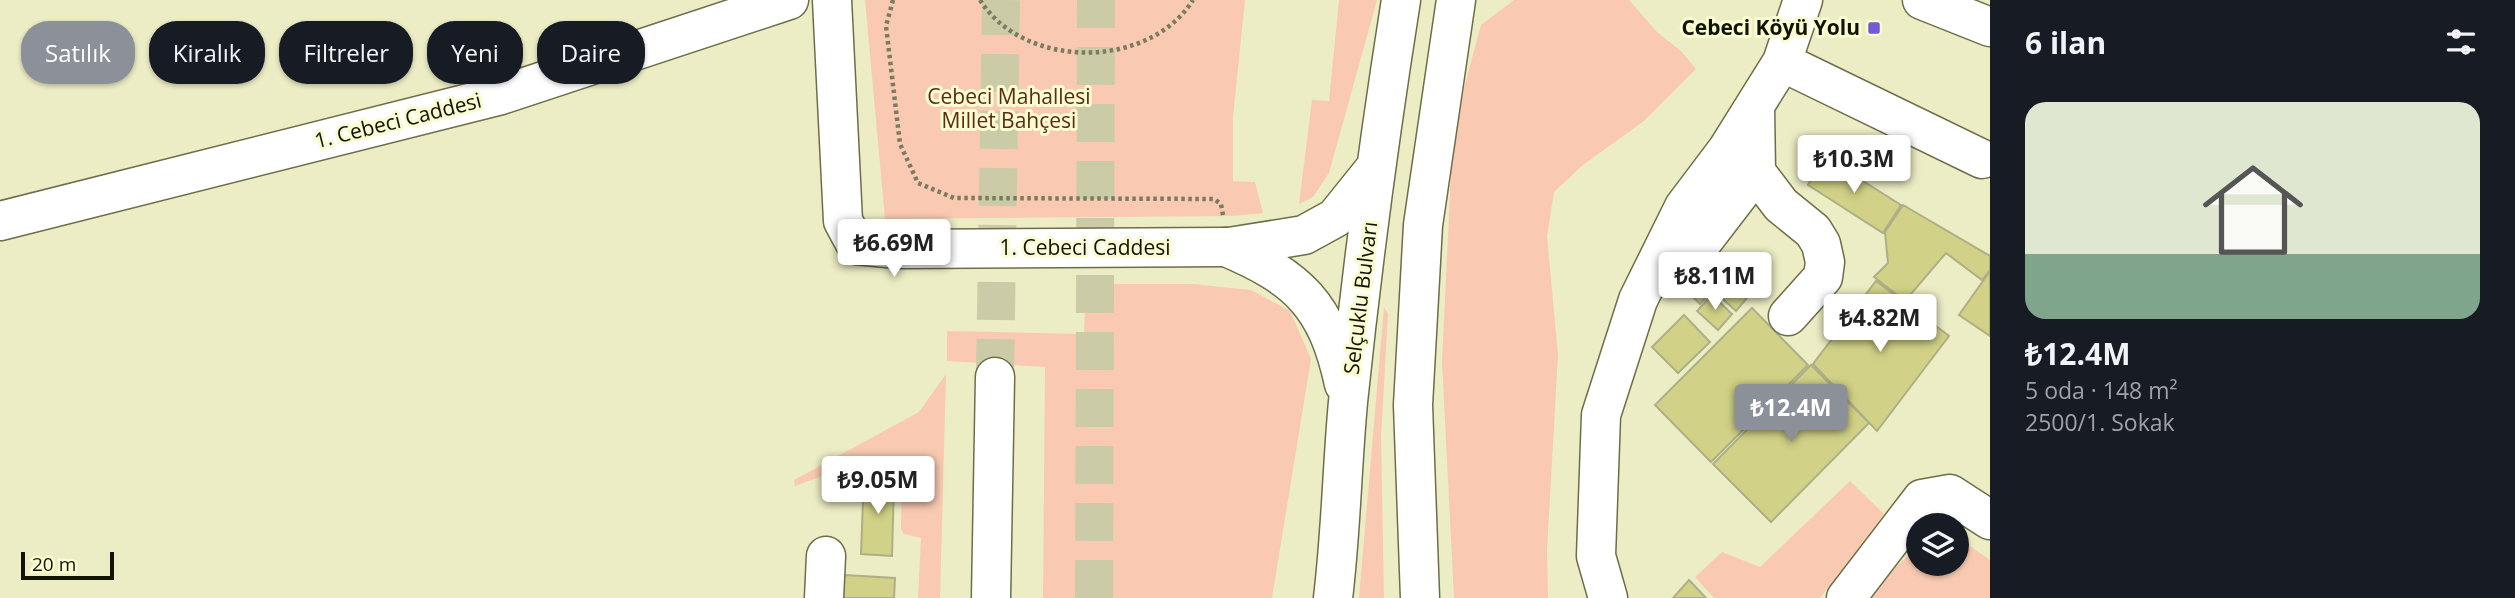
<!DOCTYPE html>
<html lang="tr">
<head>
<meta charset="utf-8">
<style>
	body { margin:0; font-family:"Open Sans",sans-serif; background:#20242c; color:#f1f3f6; height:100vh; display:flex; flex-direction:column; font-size:26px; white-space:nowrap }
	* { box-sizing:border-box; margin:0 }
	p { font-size:23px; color:#9ea1a6 }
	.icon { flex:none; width:38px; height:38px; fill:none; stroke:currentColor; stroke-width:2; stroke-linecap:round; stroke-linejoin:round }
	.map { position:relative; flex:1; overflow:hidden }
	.side { display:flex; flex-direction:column; background:#171b24; width:525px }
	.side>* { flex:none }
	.top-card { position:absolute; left:21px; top:21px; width:665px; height:63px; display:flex; gap:14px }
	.buttons { position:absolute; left:1906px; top:513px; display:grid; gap:14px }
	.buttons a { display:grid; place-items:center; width:63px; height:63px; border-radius:50%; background:#171b24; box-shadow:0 2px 5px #0004; font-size:35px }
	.scale { position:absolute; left:21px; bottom:18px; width:93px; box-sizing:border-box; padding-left:7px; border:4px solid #131305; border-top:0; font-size:19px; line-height:24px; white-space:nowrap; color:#131305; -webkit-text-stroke:5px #f9fbd1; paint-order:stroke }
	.price { position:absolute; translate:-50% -60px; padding:0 16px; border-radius:7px; background:#fff; color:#222; font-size:23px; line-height:46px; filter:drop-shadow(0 2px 4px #0008) }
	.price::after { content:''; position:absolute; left:50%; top:42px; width:21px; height:16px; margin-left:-10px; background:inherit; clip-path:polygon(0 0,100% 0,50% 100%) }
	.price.current { background:#8c9099; color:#fff }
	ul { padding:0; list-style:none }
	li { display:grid; align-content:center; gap:14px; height:371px; padding:0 35px }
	li span { display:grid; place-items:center; height:217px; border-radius:21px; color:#555 }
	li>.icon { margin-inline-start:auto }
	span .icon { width:126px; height:126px; fill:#fffc; stroke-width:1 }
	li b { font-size:30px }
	h2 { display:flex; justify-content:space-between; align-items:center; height:84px; padding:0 35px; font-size:30px }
	.pill { padding:0 24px; border-radius:28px; background:#171b24; box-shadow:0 2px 5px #0004; font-size:24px; line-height:63px }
	.pill.current { background:#8c9099; color:#fff }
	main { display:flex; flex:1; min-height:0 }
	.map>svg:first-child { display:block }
	.green { fill:#f9cab1 }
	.building { fill:#d1d287; stroke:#aeaf87; stroke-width:2 }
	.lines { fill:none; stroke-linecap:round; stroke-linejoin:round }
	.highway-tunnel { stroke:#cbcca7; stroke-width:38; stroke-dasharray:38 19; stroke-linecap:butt }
	.minor-casing { stroke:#6d6e49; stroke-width:41 }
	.major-casing { stroke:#6d6e49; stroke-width:41 }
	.highway-casing { stroke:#6d6e49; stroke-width:41 }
	.path { stroke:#7a7b60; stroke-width:4.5; stroke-dasharray:3.5 3.5; stroke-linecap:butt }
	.minor { stroke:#fff; stroke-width:38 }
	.major { stroke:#fff; stroke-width:38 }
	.highway { stroke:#fff; stroke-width:38 }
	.poi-dot { fill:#735ad4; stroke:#f9fbd1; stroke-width:2.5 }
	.labels { text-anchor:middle; stroke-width:6; stroke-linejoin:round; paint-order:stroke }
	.poi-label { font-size:21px; font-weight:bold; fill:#131305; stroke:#f9fbd1; text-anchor:end }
	.park-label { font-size:21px; fill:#5a2d13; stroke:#f9fbd1 }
	.street-label { font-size:21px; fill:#131305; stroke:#f9fbd1 }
</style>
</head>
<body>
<main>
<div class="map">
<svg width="1990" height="598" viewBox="0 0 1990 598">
	<rect width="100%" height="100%" fill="#ecedc4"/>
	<!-- green -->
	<path class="green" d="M 865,0 L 1245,0 L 1233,117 L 1233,181 L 1255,182 L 1263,213 L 1232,216 L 885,219 Z
		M 1339,0 L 1377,0 L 1329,173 L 1313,197 L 1299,204 L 1312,100 L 1329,101 Z
		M 1514,0 L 1629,0 L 1657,32 L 1681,51 L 1696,69 L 1644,121 L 1583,165 L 1554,192 L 1547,236 L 1558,355 L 1547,550 L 1548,598 L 1454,598 L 1442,361 L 1452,154 L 1465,84 L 1481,25 Z
		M 1086,284 L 1193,284 L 1251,290 L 1290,311 L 1311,359 L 1272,598 L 1043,598 L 1045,367 L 947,361 L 947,331 L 1084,334 Z
		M 1384,307 L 1388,314 L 1381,436 L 1384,598 L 1359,598 Z
		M 946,374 L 940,598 L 918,598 L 921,538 L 904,534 L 901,529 L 902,467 L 847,467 L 795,486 L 794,480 L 919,412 Z
		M 1850,481 L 1884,514 L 1820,598 L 1714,598 L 1695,577 L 1722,552 L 1760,567 Z
		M 1957,537 L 1990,560 L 1990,598 L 1871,598 L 1893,570 L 1918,546 L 1918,564 L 1956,564 Z"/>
	<!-- building -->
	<path class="building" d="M 1825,157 L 1901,205 L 1883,233 L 1808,185 Z
		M 1903,205 L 1990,256 L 1990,270 L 1982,280 L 1946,253 L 1905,301 L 1874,277 L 1888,263 L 1885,232 Z
		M 1736,267 L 1757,286 L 1736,311 L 1714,291 Z
		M 1990,271 L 1990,336 L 1959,315 Z
		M 1712,272 L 1721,281 L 1700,304 L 1691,295 Z
		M 1876,281 L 1949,336 L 1877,431 L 1813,364 Z
		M 1712,295 L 1732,314 L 1718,330 L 1697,311 Z
		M 1752,308 L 1808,365 L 1711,462 L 1655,405 Z
		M 1684,315 L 1710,342 L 1678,373 L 1652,347 Z
		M 1811,365 L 1869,423 L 1771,522 L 1713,464 Z
		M 864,475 L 888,476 L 888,483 L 894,483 L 892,556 L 861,554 Z
		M 844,575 L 895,578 L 894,598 L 843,598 Z
		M 1689,580 L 1706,598 L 1673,598 Z"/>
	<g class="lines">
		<!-- highway-tunnel -->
		<path class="highway-tunnel" d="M 995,377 L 1001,0
			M 1094,598 L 1096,0"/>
		<!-- minor casing -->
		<g class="minor-casing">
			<path id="minor" d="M 832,0 L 843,221 L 856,245 L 898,249 L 1226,247
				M 1782,62 L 1982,159
				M 1755,107 L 1756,172 L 1781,205 L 1813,231 L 1821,244 L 1825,262 L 1823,277 L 1788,316
				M 0,221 L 501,95 L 789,0
				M 1693,254 L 1756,172
				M 824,598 L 826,556
				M 1608,598 L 1596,556 L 1601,415 L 1638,300 L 1684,207 L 1727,150 L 1782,62 L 1803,0
				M 1846,598 L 1922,499 L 1950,494 L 1990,520"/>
		</g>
		<!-- major casing -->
		<g class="major-casing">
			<path id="major" d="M 1922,0 L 1990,27
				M 1226,247 C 1299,278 1327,305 1344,384
				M 1229,247 L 1304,235 L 1335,218 L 1376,167
				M 1333,598 C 1341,533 1342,467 1348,402 C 1362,267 1380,133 1401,0
				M 1420,598 L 1413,405 L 1423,225 L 1456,0"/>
		</g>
		<!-- highway casing -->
		<g class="highway-casing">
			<path id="highway" d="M 991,598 L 995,377"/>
		</g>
		<!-- path -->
		<path class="path" d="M 893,0 L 886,26 L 900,144 L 918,183 L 954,198 L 1214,199 L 1221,204 L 1223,215
			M 980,0 C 1024,70 1149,70 1193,0"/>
		<!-- minor -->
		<use href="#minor" class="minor"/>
		<!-- major -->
		<use href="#major" class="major"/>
		<!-- highway -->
		<use href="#highway" class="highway"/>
	</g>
	<!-- markers -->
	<rect class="poi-dot" x="1867" y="21" width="14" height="14" rx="3.5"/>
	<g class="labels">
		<!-- poi labels -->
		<g class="poi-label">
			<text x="1860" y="35">Cebeci Köyü Yolu</text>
		</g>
		<!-- park labels -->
		<g class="park-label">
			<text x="1009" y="104">Cebeci Mahallesi<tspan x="1009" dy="24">Millet Bahçesi</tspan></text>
		</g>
		<!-- street labels -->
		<g class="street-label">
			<text transform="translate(398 121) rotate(-14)" y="7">1. Cebeci Caddesi</text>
			<text x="1085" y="255">1. Cebeci Caddesi</text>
			<text transform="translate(1361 298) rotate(-83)" y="7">Selçuklu Bulvarı</text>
		</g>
	</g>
</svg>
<div class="buttons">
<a><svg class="icon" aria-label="layers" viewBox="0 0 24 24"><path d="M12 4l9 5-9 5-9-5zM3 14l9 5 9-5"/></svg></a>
</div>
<div class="scale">20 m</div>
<b class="price" style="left:1854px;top:195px">₺10.3M</b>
<b class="price" style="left:894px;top:279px">₺6.69M</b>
<b class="price" style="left:1715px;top:312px">₺8.11M</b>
<b class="price" style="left:1880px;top:354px">₺4.82M</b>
<b class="price current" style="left:1791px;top:444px">₺12.4M</b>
<b class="price" style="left:878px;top:516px">₺9.05M</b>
<div class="top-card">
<a class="pill current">Satılık</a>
<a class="pill">Kiralık</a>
<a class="pill">Filtreler</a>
<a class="pill">Yeni</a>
<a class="pill">Daire</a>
</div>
</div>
<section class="side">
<h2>6 ilan<svg class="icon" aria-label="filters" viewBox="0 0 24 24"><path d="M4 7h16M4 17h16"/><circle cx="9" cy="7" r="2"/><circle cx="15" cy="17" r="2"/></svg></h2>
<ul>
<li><span style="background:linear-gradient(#dfe7d0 70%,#7fa58c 0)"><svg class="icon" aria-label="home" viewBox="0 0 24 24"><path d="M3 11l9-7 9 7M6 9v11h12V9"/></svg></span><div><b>₺12.4M</b><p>5 oda · 148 m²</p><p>2500/1. Sokak</p></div></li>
</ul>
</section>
</main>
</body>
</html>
